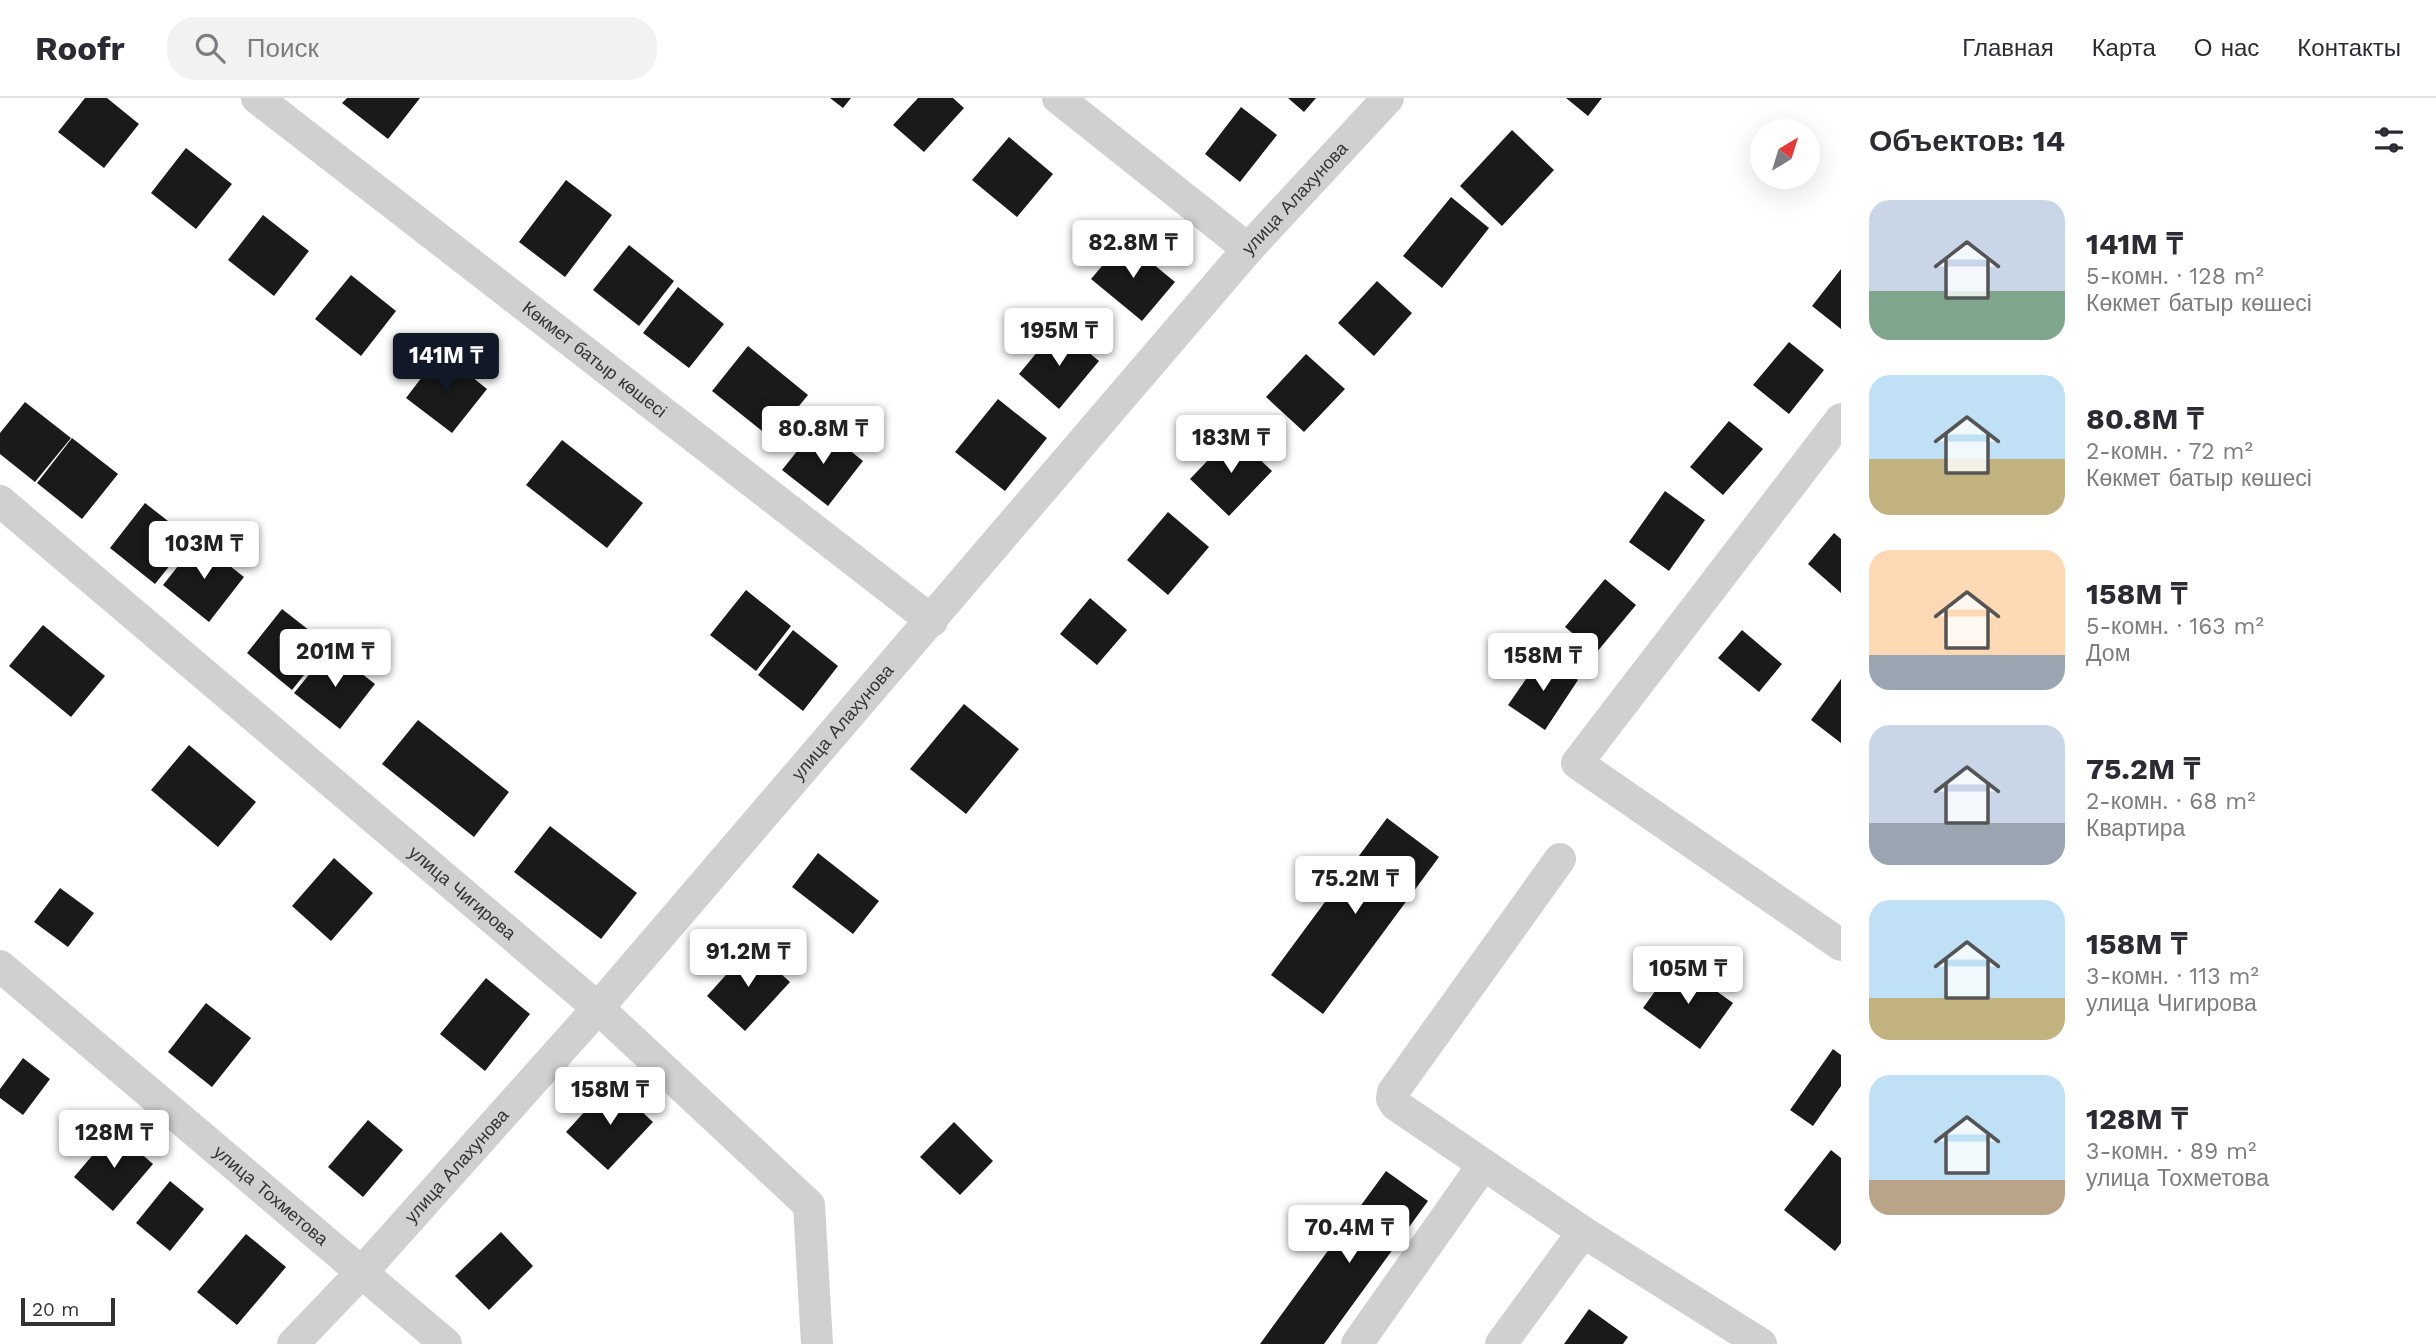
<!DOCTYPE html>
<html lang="ru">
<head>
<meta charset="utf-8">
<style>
	body { margin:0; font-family:"Work Sans",sans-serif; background:#f2f2f3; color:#2b2b33; height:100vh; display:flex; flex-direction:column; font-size:26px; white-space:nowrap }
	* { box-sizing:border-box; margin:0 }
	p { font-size:23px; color:#7c7c81 }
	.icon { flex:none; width:38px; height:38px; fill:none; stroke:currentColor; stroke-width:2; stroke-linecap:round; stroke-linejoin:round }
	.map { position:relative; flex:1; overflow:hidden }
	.drawer { display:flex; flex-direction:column; background:#fff; width:595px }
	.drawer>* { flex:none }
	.needle { width:46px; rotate:38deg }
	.buttons { position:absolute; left:1750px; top:21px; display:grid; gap:14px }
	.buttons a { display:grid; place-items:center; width:70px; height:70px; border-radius:50%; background:#fff; box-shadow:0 7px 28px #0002; font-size:35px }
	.scale { position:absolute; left:21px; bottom:18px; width:94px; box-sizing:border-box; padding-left:7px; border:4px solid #333; border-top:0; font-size:19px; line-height:24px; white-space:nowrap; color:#333; -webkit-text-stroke:5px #fff; paint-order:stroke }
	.price { position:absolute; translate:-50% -60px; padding:0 16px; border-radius:7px; background:#fff; color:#222; font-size:23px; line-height:46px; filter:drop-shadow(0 2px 4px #0008) }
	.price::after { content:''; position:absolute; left:50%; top:42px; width:21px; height:16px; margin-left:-10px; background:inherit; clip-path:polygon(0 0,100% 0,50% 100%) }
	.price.active { background:#111827; color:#fff }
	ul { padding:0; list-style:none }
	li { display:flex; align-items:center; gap:21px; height:175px; padding:0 28px }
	li span { display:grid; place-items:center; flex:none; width:196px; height:140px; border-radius:21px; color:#555 }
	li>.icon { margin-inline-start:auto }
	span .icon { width:84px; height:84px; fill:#fffc; stroke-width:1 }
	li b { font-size:30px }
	h2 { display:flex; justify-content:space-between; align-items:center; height:84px; padding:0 28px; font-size:30px }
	header { display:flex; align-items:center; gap:42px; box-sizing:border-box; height:98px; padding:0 35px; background:#fff; border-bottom:2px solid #e1e1e2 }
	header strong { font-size:33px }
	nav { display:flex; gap:38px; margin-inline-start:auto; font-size:24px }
	.search { width:490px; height:63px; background:#f2f2f3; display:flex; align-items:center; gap:18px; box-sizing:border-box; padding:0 24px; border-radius:28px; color:#7c7c81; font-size:26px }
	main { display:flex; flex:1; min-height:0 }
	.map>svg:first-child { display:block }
	.building { fill:#1a1a1a }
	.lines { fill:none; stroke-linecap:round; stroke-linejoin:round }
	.minor { stroke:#d0d0d0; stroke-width:32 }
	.labels { text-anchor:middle; stroke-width:7; stroke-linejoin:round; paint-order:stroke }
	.street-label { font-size:18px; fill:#333; stroke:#fff }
</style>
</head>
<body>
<header>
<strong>Roofr</strong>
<div class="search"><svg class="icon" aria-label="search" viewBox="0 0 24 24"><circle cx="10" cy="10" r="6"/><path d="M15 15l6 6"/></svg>Поиск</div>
<nav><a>Главная</a><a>Карта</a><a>О нас</a><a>Контакты</a></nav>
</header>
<main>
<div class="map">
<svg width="1841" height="1246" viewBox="0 0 1841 1246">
	<rect width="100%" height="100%" fill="#fff"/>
	<!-- building -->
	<path class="building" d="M 85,0 L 107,0 L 139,26 L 104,70 L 58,34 Z
		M 347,0 L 420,0 L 388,41 L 342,5 Z
		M 830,0 L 851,0 L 843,10 Z
		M 918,0 L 953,0 L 964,10 L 924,54 L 893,27 Z
		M 1288,0 L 1316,0 L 1304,14 Z
		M 1566,0 L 1602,0 L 1588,18 Z
		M 1241,9 L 1277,37 L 1240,84 L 1205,56 Z
		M 1512,32 L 1554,72 L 1502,128 L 1460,88 Z
		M 1009,39 L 1053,76 L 1017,119 L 972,82 Z
		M 186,50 L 232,86 L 196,131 L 151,95 Z
		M 566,82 L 612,117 L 565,179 L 519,144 Z
		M 1451,99 L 1489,130 L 1442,190 L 1403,158 Z
		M 263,117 L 309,153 L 274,198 L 228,162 Z
		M 1124,142 L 1175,184 L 1142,223 L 1091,181 Z
		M 629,147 L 674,183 L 639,228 L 593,192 Z
		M 1841,171 L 1841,231 L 1812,208 Z
		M 351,177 L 396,213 L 361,258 L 315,221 Z
		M 1377,183 L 1412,215 L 1374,258 L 1338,225 Z
		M 678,189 L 724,226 L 689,270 L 643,235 Z
		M 1058,229 L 1099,263 L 1059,311 L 1019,276 Z
		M 1789,244 L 1824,272 L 1789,316 L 1753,287 Z
		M 748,248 L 808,297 L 772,341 L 712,293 Z
		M 441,254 L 487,291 L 452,335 L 406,300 Z
		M 1306,256 L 1345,291 L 1304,334 L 1266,299 Z
		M 998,301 L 1047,340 L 1005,393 L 955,354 Z
		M 25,304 L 71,340 L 35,384 L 0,356 L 0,335 Z
		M 1729,323 L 1763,351 L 1723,397 L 1690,369 Z
		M 818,327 L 863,363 L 828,408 L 782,372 Z
		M 1233,336 L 1272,373 L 1229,418 L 1190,381 Z
		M 72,340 L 118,376 L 82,421 L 37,385 Z
		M 562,342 L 643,405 L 607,450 L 526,387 Z
		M 1665,393 L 1705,422 L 1669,473 L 1629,444 Z
		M 145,405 L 191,441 L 155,486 L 110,450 Z
		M 1168,414 L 1209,449 L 1168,497 L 1127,462 Z
		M 1834,435 L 1841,441 L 1841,495 L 1808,466 Z
		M 198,443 L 244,479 L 209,524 L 163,487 Z
		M 1605,481 L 1636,507 L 1596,555 L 1565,529 Z
		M 746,492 L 791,528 L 756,573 L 710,537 Z
		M 1090,500 L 1127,532 L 1097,567 L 1060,536 Z
		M 282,511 L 328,547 L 292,592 L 247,555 Z
		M 43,527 L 105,578 L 71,619 L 9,568 Z
		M 793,532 L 838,568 L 803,613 L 758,577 Z
		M 1742,532 L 1782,566 L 1759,594 L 1718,560 Z
		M 330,551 L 375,586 L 340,631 L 294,595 Z
		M 1542,558 L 1578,582 L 1545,632 L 1508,607 Z
		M 1841,581 L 1841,645 L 1811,622 Z
		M 964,606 L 1019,651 L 966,716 L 910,671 Z
		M 418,622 L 509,694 L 474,739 L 382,666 Z
		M 189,647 L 256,704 L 218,749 L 151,692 Z
		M 1387,720 L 1439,759 L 1323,916 L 1271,877 Z
		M 550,728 L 637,795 L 601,841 L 514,774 Z
		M 818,755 L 879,803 L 853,836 L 792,789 Z
		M 334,760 L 373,795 L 331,843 L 292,808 Z
		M 60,790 L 94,815 L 68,849 L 34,824 Z
		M 751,849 L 790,884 L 745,933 L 707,898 Z
		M 1676,864 L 1733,905 L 1700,951 L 1643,910 Z
		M 486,880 L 530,916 L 485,973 L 440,936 Z
		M 206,905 L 251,940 L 212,989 L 168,954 Z
		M 1833,951 L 1841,957 L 1841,988 L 1813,1028 L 1790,1012 Z
		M 23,960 L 50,981 L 23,1017 L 0,1000 L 0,991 Z
		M 611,985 L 653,1024 L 608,1072 L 566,1034 Z
		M 368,1022 L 403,1052 L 363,1099 L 328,1069 Z
		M 954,1024 L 993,1063 L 960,1097 L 920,1059 Z
		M 114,1032 L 153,1066 L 113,1113 L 74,1079 Z
		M 1831,1052 L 1841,1060 L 1841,1145 L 1835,1153 L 1784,1112 Z
		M 1386,1073 L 1428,1103 L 1324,1246 L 1260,1246 Z
		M 170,1083 L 204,1111 L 170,1153 L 136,1125 Z
		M 501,1134 L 533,1168 L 489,1212 L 455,1178 Z
		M 246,1136 L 286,1169 L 237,1227 L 197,1194 Z
		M 1589,1211 L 1628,1239 L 1623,1246 L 1564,1246 Z"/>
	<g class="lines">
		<!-- minor -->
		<g class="minor">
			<path id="s1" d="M 257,0 L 932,523"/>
			<path d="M 1058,0 L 1248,151"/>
			<path d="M 1841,321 L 1577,665 L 1841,847"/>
			<path id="s2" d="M 0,403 L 598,910 L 809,1107 L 817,1246"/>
			<path d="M 1560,761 L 1393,994 L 1392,1001 L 1396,1007 L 1583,1134 L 1761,1246"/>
			<path id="s3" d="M 0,868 L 446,1246"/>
			<path id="s4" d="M 293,1246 L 362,1174 L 598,910 L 1248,151 L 1388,0"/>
			<path d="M 1357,1246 L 1483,1067"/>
			<path d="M 1501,1246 L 1583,1134"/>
		</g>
	</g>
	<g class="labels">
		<!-- street labels -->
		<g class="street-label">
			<text dy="6" stroke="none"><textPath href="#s4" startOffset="1522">улица Алахунова</textPath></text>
			<text dy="6" stroke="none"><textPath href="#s1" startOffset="427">Көкмет батыр көшесі</textPath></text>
			<text dy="6" stroke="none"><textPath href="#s4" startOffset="830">улица Алахунова</textPath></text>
			<text dy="6" stroke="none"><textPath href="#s2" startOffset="606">улица Чигирова</textPath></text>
			<text dy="6" stroke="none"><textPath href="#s4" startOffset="242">улица Алахунова</textPath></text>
			<text dy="6" stroke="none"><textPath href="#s3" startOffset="355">улица Тохметова</textPath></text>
		</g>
	</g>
</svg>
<div class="buttons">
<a><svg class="needle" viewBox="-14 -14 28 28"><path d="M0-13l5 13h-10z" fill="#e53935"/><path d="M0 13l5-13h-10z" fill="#7c7c81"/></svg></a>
</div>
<div class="scale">20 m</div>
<b class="price" style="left:1133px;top:182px">82.8M ₸</b>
<b class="price" style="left:1059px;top:270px">195M ₸</b>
<b class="price active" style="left:446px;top:295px">141M ₸</b>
<b class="price" style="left:823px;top:368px">80.8M ₸</b>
<b class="price" style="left:1231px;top:377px">183M ₸</b>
<b class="price" style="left:204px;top:483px">103M ₸</b>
<b class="price" style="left:335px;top:591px">201M ₸</b>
<b class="price" style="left:1543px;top:595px">158M ₸</b>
<b class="price" style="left:1355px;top:818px">75.2M ₸</b>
<b class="price" style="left:748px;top:891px">91.2M ₸</b>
<b class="price" style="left:1688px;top:908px">105M ₸</b>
<b class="price" style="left:610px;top:1029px">158M ₸</b>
<b class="price" style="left:114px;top:1072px">128M ₸</b>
<b class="price" style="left:1349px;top:1167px">70.4M ₸</b>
</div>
<section class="drawer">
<h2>Объектов: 14<svg class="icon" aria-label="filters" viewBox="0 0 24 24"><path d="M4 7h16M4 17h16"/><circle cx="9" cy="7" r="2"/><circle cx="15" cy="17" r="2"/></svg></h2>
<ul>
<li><span style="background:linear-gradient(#c9d6e8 65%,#7fa58c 0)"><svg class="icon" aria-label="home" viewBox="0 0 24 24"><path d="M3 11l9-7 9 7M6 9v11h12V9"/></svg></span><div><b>141M ₸</b><p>5-комн. · 128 m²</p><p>Көкмет батыр көшесі</p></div></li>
<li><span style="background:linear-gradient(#bfe0f5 60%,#c2b280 0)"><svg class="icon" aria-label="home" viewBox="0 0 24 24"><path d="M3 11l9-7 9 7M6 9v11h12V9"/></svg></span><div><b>80.8M ₸</b><p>2-комн. · 72 m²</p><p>Көкмет батыр көшесі</p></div></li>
<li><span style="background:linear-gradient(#ffd9b3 75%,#9aa5b1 0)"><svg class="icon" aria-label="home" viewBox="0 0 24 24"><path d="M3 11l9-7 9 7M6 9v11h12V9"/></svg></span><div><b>158M ₸</b><p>5-комн. · 163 m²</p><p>Дом</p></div></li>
<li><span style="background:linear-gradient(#c9d6e8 70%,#9aa5b1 0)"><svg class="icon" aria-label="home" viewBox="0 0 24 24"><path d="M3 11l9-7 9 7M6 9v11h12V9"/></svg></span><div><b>75.2M ₸</b><p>2-комн. · 68 m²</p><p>Квартира</p></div></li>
<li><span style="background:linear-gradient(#bfe0f5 70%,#c2b280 0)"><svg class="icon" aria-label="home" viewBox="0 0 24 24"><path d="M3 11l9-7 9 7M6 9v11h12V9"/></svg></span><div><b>158M ₸</b><p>3-комн. · 113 m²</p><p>улица Чигирова</p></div></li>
<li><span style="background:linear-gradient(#bfe0f5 75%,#b9a48a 0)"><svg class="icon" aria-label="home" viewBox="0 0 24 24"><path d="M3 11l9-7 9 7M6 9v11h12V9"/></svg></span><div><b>128M ₸</b><p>3-комн. · 89 m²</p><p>улица Тохметова</p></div></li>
</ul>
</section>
</main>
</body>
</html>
